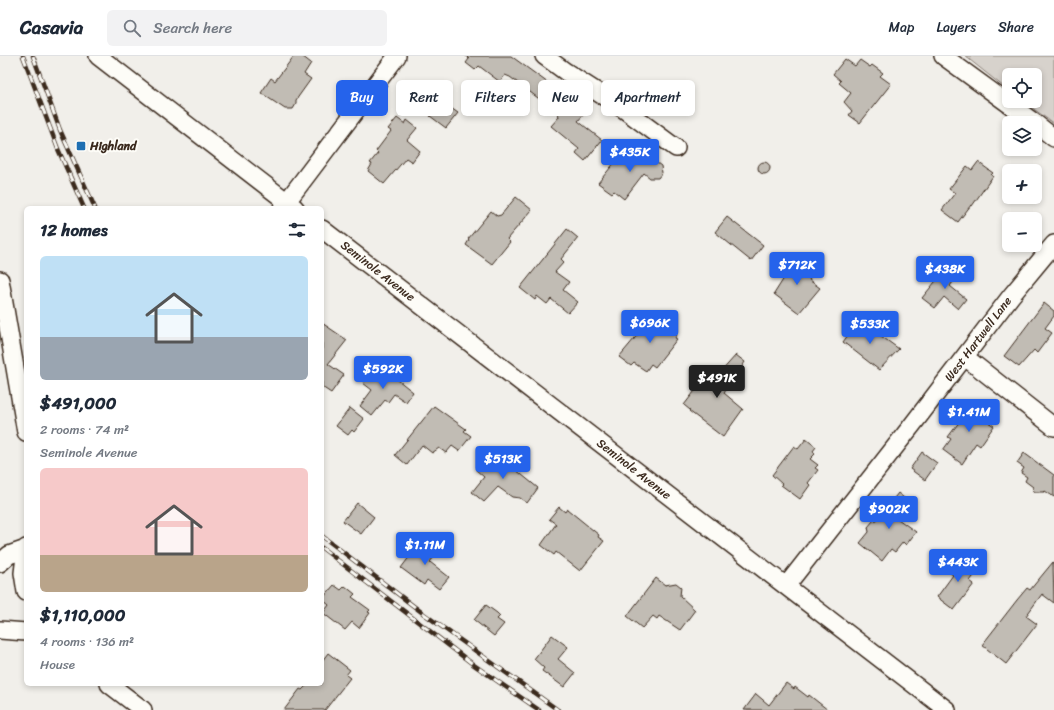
<!DOCTYPE html>
<html lang="en">
<head>
<meta charset="utf-8">
<style>
	body { margin:0; font-family:Sriracha,sans-serif; background:#f2f2f3; color:#1f2937; height:100vh; display:flex; flex-direction:column; font-size:15px; white-space:nowrap }
	* { box-sizing:border-box; margin:0 }
	p { font-size:13px; color:#747a83 }
	.icon { flex:none; width:22px; height:22px; fill:none; stroke:currentColor; stroke-width:2; stroke-linecap:round; stroke-linejoin:round }
	.map { position:relative; flex:1; overflow:hidden }
	.details { position:absolute; left:24px; top:150px; width:300px; height:480px; display:flex; flex-direction:column; background:#fff; border-radius:6px; box-shadow:0 2px 6px #0003 }
	.details>* { flex:none }
	.hud { position:absolute; left:336px; top:24px; width:380px; height:36px; display:flex; gap:8px }
	.controls { position:absolute; left:1002px; top:12px; display:grid; gap:8px }
	.controls a { display:grid; place-items:center; width:40px; height:40px; border-radius:6px; background:#fff; box-shadow:0 2px 6px #0003; font-size:20px }
	.price { position:absolute; translate:-50% -34px; padding:0 9px; border-radius:4px; background:#2563eb; color:#fff; font-size:13px; line-height:26px; filter:drop-shadow(0 1px 2px #0008) }
	.price::after { content:''; position:absolute; left:50%; top:24px; width:12px; height:9px; margin-left:-6px; background:inherit; clip-path:polygon(0 0,100% 0,50% 100%) }
	.price.on { background:#222; color:#fff }
	ul { padding:0; list-style:none }
	li { display:grid; align-content:center; gap:8px; height:212px; padding:0 16px }
	li span { display:grid; place-items:center; height:124px; border-radius:6px; color:#555 }
	li>.icon { margin-inline-start:auto }
	span .icon { width:72px; height:72px; fill:#fffc; stroke-width:1 }
	li b { font-size:17px }
	h2 { display:flex; justify-content:space-between; align-items:center; height:48px; padding:0 16px; font-size:17px }
	.tag { padding:0 14px; border-radius:6px; background:#fff; box-shadow:0 2px 6px #0003; font-size:14px; line-height:36px }
	.tag.on { background:#2563eb; color:#fff }
	header { display:flex; align-items:center; gap:24px; box-sizing:border-box; height:56px; padding:0 20px; background:#fff; border-bottom:1px solid #e0e1e3 }
	header strong { font-size:19px }
	nav { display:flex; gap:22px; margin-inline-start:auto; font-size:14px }
	.search { width:280px; height:36px; background:#f2f2f3; display:flex; align-items:center; gap:10px; box-sizing:border-box; padding:0 14px; border-radius:6px; color:#747a83; font-size:15px }
	.map>svg:first-child { display:block }
	.green { fill:#d7d2cc; stroke:#897e75 }
	.building { fill:#c1bcb4; stroke:#3b2a1e }
	.lines { fill:none; stroke-linecap:round; stroke-linejoin:round }
	.minor-casing { stroke:#3b2a1e; stroke-width:20 }
	.minor { stroke:#fdfcf7; stroke-width:17 }
	.rail-casing { stroke:#3b2a1e; stroke-width:4.5 }
	.rail { stroke:#fdfcf7; stroke-width:3; stroke-dasharray:9; stroke-linecap:butt }
	.poi-dot { fill:#1f6fb2; stroke:#fdfcf7; stroke-width:1.5 }
	.labels { text-anchor:middle; stroke-width:4; stroke-linejoin:round; paint-order:stroke }
	.poi-label { font-size:12px; font-weight:bold; fill:#3b2a1e; stroke:#fdfcf7; text-anchor:start }
	.street-label { font-size:12px; fill:#3b2a1e; stroke:#fdfcf7 }
</style>
</head>
<body>
<header>
<strong>Casavia</strong>
<div class="search"><svg class="icon" aria-label="search" viewBox="0 0 24 24"><circle cx="10" cy="10" r="6"/><path d="M15 15l6 6"/></svg>Search here</div>
<nav><a>Map</a><a>Layers</a><a>Share</a></nav>
</header>
<div class="map">
<svg width="1054" height="654" viewBox="0 0 1054 654">
	<rect width="100%" height="100%" fill="#f1efea"/>
	<filter id="ink" filterUnits="userSpaceOnUse"><feTurbulence type="fractalNoise" baseFrequency=".025" numOctaves="2"/><feDisplacementMap in="SourceGraphic" scale="8" xChannelSelector="R" yChannelSelector="G"/><feConvolveMatrix kernelMatrix="1 2 1 2 8 2 1 2 1" color-interpolation-filters="sRGB"/></filter>
	<g filter="url(#ink)">
		<!-- green -->
		<path class="green" d="M 965,0 L 1054,0 L 1054,68 L 1023,45 L 1035,45 L 1035,19 L 1009,19 L 1009,35 Z"/>
		<!-- building -->
		<path class="building" d="M 294,0 L 302,0 L 311,7 L 304,18 L 311,23 L 296,44 L 296,48 L 293,53 L 285,53 L 261,37 L 271,22 L 275,25 Z
			M 466,0 L 511,0 L 559,35 L 557,37 L 584,58 L 578,65 L 602,84 L 585,105 L 576,97 L 579,93 L 551,70 L 559,61 L 558,57 L 510,21 L 505,19 L 500,26 L 479,10 L 475,14 L 466,7 L 469,3 Z
			M 845,3 L 855,10 L 860,4 L 870,11 L 872,9 L 883,17 L 880,20 L 891,28 L 860,67 L 849,59 L 852,55 L 844,46 L 851,37 L 839,27 L 841,25 L 833,18 Z
			M 441,45 L 458,57 L 446,72 L 430,60 Z
			M 397,62 L 405,68 L 407,64 L 417,72 L 407,84 L 420,95 L 412,106 L 406,102 L 384,128 L 368,115 L 372,108 L 370,107 L 378,97 L 376,95 L 391,75 L 388,73 Z
			M 639,93 L 661,110 L 662,117 L 658,122 L 650,122 L 644,117 L 624,143 L 614,135 L 612,137 L 598,127 L 615,106 L 619,109 L 629,97 L 633,100 Z
			M758 112a6 6 0 1 1 12 0a6 6 0 1 1-12 0Z
			M 978,106 L 993,117 L 991,119 L 993,120 L 972,150 L 971,149 L 958,166 L 942,154 L 955,137 L 949,133 L 967,110 L 972,114 Z
			M 516,141 L 532,154 L 507,183 L 510,186 L 492,208 L 466,189 L 469,184 L 468,183 L 491,155 L 497,160 L 501,159 Z
			M 727,161 L 763,189 L 751,205 L 715,176 Z
			M 567,173 L 578,182 L 561,203 L 564,206 L 555,216 L 569,226 L 563,234 L 578,246 L 568,257 L 551,243 L 547,248 L 537,240 L 535,244 L 520,232 Z
			M 792,202 L 813,218 L 809,224 L 820,232 L 799,257 L 774,238 L 786,219 L 782,215 Z
			M 948,210 L 959,218 L 950,230 L 966,243 L 958,253 L 944,241 L 935,252 L 922,242 Z
			M 1044,247 L 1054,255 L 1054,260 L 1045,272 L 1052,277 L 1037,297 L 1034,294 L 1019,311 L 1004,300 Z
			M 659,257 L 670,265 L 666,270 L 677,279 L 675,282 L 677,283 L 655,311 L 651,308 L 646,315 L 634,307 L 631,310 L 619,301 L 645,270 L 646,271 Z
			M 859,264 L 899,293 L 879,314 L 843,286 Z
			M 322,267 L 347,284 L 328,308 L 344,319 L 331,337 L 322,331 Z
			M 736,299 L 745,306 L 724,337 L 743,353 L 723,381 L 689,355 L 690,354 L 684,349 L 701,327 L 700,324 L 720,317 Z
			M 378,308 L 413,336 L 406,346 L 394,338 L 388,346 L 385,344 L 372,360 L 360,350 L 372,334 L 363,327 Z
			M 975,345 L 991,356 L 985,364 L 994,370 L 980,390 L 976,387 L 962,408 L 943,394 L 951,383 L 948,381 Z
			M 434,350 L 466,373 L 464,375 L 471,380 L 459,395 L 452,390 L 446,397 L 439,392 L 432,397 L 422,389 L 407,409 L 395,399 Z
			M 350,352 L 364,363 L 354,376 L 352,374 L 348,379 L 336,370 Z
			M 806,383 L 816,391 L 813,395 L 815,398 L 810,403 L 818,409 L 815,412 L 818,414 L 808,427 L 810,429 L 800,443 L 781,429 L 782,428 L 772,419 L 794,390 L 798,393 Z
			M 491,396 L 498,402 L 499,400 L 538,432 L 527,447 L 520,442 L 512,441 L 498,431 L 484,446 L 472,436 L 484,421 L 476,414 Z
			M 922,396 L 937,407 L 925,424 L 910,413 Z
			M 1024,397 L 1054,419 L 1054,441 L 1045,435 L 1044,436 L 1034,436 L 1033,431 L 1025,425 L 1027,421 L 1021,417 L 1024,412 L 1017,407 Z
			M 898,437 L 909,446 L 898,463 L 916,476 L 906,489 L 903,486 L 895,496 L 891,493 L 882,505 L 860,487 L 869,476 L 868,471 L 873,465 L 877,464 Z
			M 357,447 L 374,461 L 361,478 L 343,465 Z
			M 559,451 L 565,456 L 567,453 L 599,479 L 598,481 L 604,485 L 580,515 L 556,496 L 554,499 L 541,489 L 556,468 L 549,463 Z
			M 422,484 L 438,496 L 430,506 L 449,521 L 439,533 L 427,524 L 424,529 L 401,512 Z
			M 961,499 L 979,513 L 970,525 L 974,528 L 954,554 L 937,541 L 953,519 L 948,515 Z
			M 1053,506 L 1054,547 L 1042,538 L 1026,560 L 1037,568 L 1006,608 L 982,589 L 1017,544 L 1027,532 L 1030,534 Z
			M 656,522 L 665,529 L 676,527 L 681,531 L 680,540 L 695,554 L 680,574 L 659,560 L 657,563 L 653,560 L 642,572 L 627,560 Z
			M 334,529 L 341,534 L 345,530 L 355,538 L 352,541 L 370,554 L 368,556 L 370,557 L 359,572 L 352,566 L 345,574 L 323,557 L 329,549 L 322,543 Z
			M 486,549 L 497,557 L 500,560 L 497,563 L 504,568 L 494,580 L 474,564 Z
			M 552,579 L 568,591 L 558,603 L 575,617 L 564,631 L 542,615 L 544,612 L 534,603 Z
			M 328,597 L 350,614 L 346,619 L 350,622 L 325,654 L 284,654 L 300,633 L 302,634 L 308,628 L 322,628 L 322,605 Z
			M 786,627 L 794,633 L 795,631 L 808,641 L 809,639 L 828,654 L 744,654 L 756,638 L 769,649 Z"/>
		<g class="lines">
			<!-- minor casing -->
			<g class="minor-casing">
				<path id="minor" d="M 98,0 L 295,152
					M 544,0 L 566,16 L 622,52 L 676,92
					M 943,0 L 1035,67
					M 1035,67 L 1054,82
					M 282,152 L 397,0
					M 322,173 L 947,654
					M 0,224 L 26,376
					M 965,301 L 1054,371
					M 26,492 L 23,517 L 26,536
					M 0,507 L 9,499 L 26,493
					M 786,530 L 913,368 L 1011,240 L 1054,188
					M 0,574 L 26,576
					M 109,628 L 143,654"/>
			</g>
			<!-- minor -->
			<use href="#minor" class="minor"/>
			<!-- rail casing -->
			<g class="rail-casing">
				<path id="rail" d="M 23,0 L 58,93 L 84,152
					M 33,0 L 60,74 L 95,152
					M 322,480 L 424,558 L 558,654
					M 322,492 L 474,609 L 539,654"/>
			</g>
			<!-- rail -->
			<use href="#rail" class="rail"/>
		</g>
	</g>
	<!-- markers -->
	<rect class="poi-dot" x="76" y="85" width="10" height="10" rx="2"/>
	<g class="labels">
		<!-- poi labels -->
		<g class="poi-label">
			<text x="90" y="94">Highland</text>
		</g>
		<!-- street labels -->
		<g class="street-label">
			<text transform="translate(378 215) rotate(38)" y="4">Seminole Avenue</text>
			<text transform="translate(978 283) rotate(-53)" y="4">West Hartwell Lane</text>
			<text transform="translate(634 413) rotate(38)" y="4">Seminole Avenue</text>
		</g>
	</g>
</svg>
<div class="controls">
<a><svg class="icon" aria-label="locate" viewBox="0 0 24 24"><circle cx="12" cy="12" r="6"/><path d="M12 2v4M12 18v4M2 12h4M18 12h4"/></svg></a>
<a><svg class="icon" aria-label="layers" viewBox="0 0 24 24"><path d="M12 4l9 5-9 5-9-5zM3 14l9 5 9-5"/></svg></a>
<a>+</a>
<a>−</a>
</div>
<b class="price" style="left:630px;top:117px">$435K</b>
<b class="price" style="left:797px;top:230px">$712K</b>
<b class="price" style="left:945px;top:234px">$438K</b>
<b class="price" style="left:650px;top:288px">$696K</b>
<b class="price" style="left:870px;top:289px">$533K</b>
<b class="price" style="left:383px;top:334px">$592K</b>
<b class="price on" style="left:717px;top:343px">$491K</b>
<b class="price" style="left:969px;top:377px">$1.41M</b>
<b class="price" style="left:503px;top:424px">$513K</b>
<b class="price" style="left:889px;top:474px">$902K</b>
<b class="price" style="left:425px;top:510px">$1.11M</b>
<b class="price" style="left:958px;top:527px">$443K</b>
<div class="hud">
<a class="tag on">Buy</a>
<a class="tag">Rent</a>
<a class="tag">Filters</a>
<a class="tag">New</a>
<a class="tag">Apartment</a>
</div>
<section class="details">
<h2>12 homes<svg class="icon" aria-label="filters" viewBox="0 0 24 24"><path d="M4 7h16M4 17h16"/><circle cx="9" cy="7" r="2"/><circle cx="15" cy="17" r="2"/></svg></h2>
<ul>
<li><span style="background:linear-gradient(#bfe0f5 65%,#9aa5b1 0)"><svg class="icon" aria-label="home" viewBox="0 0 24 24"><path d="M3 11l9-7 9 7M6 9v11h12V9"/></svg></span><div><b>$491,000</b><p>2 rooms · 74 m²</p><p>Seminole Avenue</p></div></li>
<li><span style="background:linear-gradient(#f6c9c9 70%,#b9a48a 0)"><svg class="icon" aria-label="home" viewBox="0 0 24 24"><path d="M3 11l9-7 9 7M6 9v11h12V9"/></svg></span><div><b>$1,110,000</b><p>4 rooms · 136 m²</p><p>House</p></div></li>
</ul>
</section>
</div>
</body>
</html>
